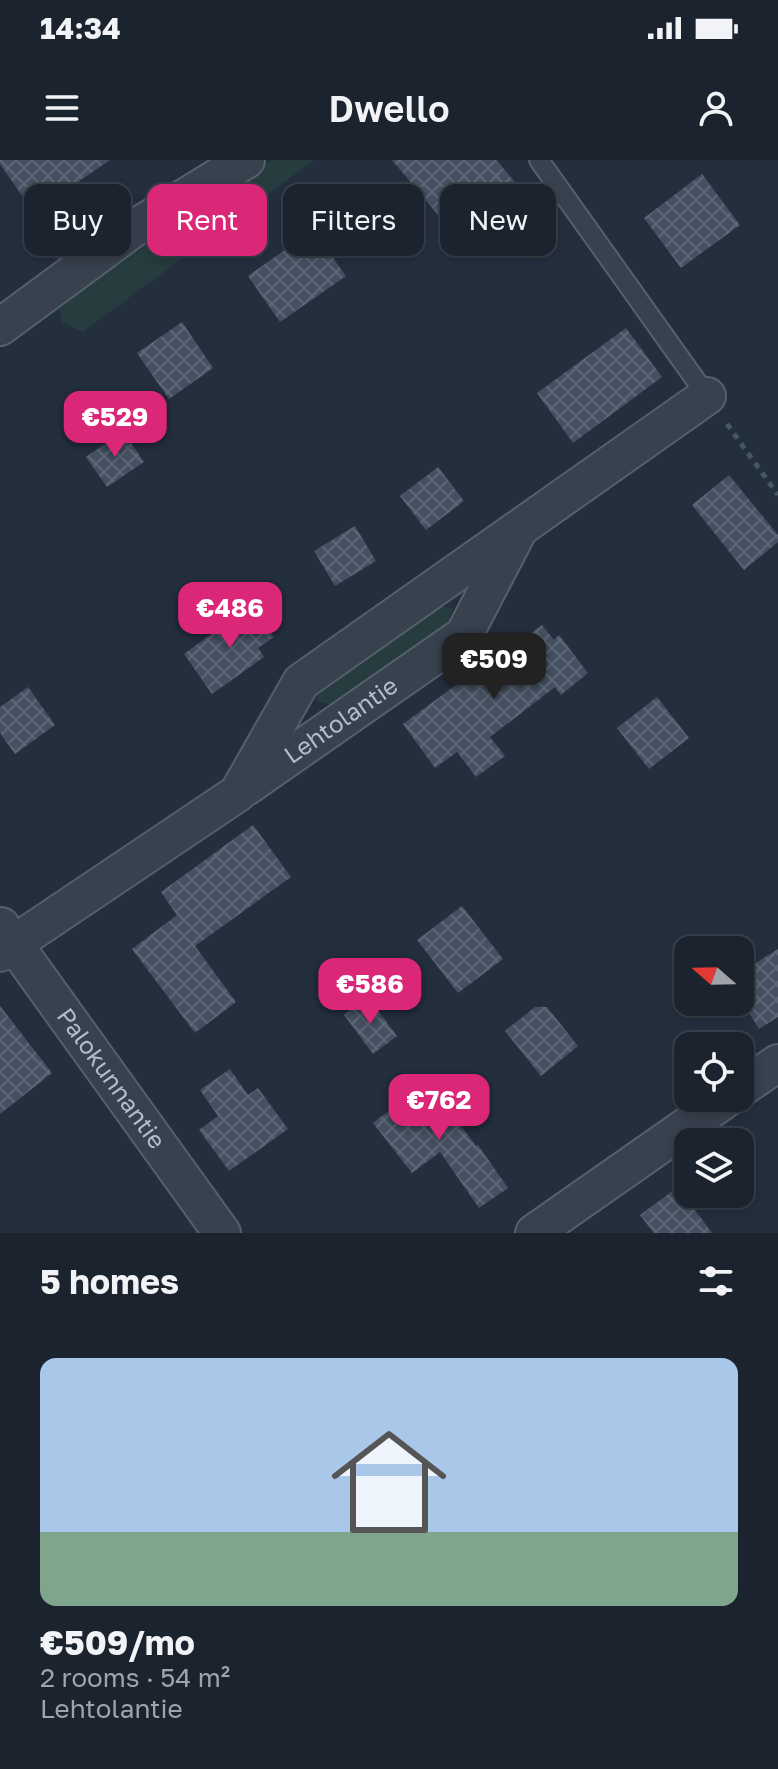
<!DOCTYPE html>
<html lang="en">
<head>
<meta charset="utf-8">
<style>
	body { margin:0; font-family:"Golos Text",sans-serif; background:#282f3a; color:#f1f3f6; height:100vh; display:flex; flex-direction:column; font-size:30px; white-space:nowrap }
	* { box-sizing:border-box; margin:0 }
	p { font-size:26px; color:#a0a4aa }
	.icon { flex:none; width:44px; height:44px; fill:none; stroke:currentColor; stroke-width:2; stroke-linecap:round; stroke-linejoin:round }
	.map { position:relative; height:1073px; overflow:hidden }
	.details { display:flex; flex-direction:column; background:#1b232e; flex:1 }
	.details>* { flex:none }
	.top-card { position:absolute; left:24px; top:24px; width:730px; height:72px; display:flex; gap:16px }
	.needle { width:52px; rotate:290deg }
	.fabs { position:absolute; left:674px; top:776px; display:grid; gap:16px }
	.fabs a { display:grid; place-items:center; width:80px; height:80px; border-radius:16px; background:#1b232e; box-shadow:0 4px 12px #0003,0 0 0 2px #39404a; font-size:40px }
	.price { position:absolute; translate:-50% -68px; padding:0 18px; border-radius:16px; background:#db2777; color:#fff; font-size:26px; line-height:52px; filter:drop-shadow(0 2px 4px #0008) }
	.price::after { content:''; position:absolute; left:50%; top:48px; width:24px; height:18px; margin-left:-12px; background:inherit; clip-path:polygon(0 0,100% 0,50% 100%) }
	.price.selected { background:#222; color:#fff }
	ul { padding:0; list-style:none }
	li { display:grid; align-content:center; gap:16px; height:424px; padding:0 40px }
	li span { display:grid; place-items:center; height:248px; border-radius:16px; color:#555 }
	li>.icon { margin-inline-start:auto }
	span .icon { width:144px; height:144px; fill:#fffc; stroke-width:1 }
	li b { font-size:34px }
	h2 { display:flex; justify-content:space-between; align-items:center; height:96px; padding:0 40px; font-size:34px }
	.tag { padding:0 28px; border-radius:16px; background:#1b232e; box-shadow:0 4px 12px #0003,0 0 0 2px #39404a; font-size:28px; line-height:72px }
	.tag.selected { background:#db2777; color:#fff }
	.status { display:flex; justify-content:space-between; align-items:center; height:56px; padding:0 40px; background:#1b232e; direction:ltr }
	.status svg { height:22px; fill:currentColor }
	header { display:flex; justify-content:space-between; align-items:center; height:104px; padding:0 40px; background:#1b232e; font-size:36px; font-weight:600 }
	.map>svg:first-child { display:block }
	.green { fill:#263c3f }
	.building { fill:url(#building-cross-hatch) }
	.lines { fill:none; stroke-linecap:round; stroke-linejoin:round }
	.lane-casing { stroke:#565f6c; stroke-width:22 }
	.street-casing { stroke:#565f6c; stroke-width:40 }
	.path { stroke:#44595c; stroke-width:5; stroke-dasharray:6 6; stroke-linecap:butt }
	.lane { stroke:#38414e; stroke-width:18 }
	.street { stroke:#38414e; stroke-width:36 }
	.labels { text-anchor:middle; stroke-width:6; stroke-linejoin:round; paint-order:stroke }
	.street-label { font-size:24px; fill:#b4bcc9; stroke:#1d2633 }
</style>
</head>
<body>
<div class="status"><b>14:34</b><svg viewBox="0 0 49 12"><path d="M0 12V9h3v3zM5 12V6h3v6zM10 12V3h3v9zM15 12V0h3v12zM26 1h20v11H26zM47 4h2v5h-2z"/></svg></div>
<header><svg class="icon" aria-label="menu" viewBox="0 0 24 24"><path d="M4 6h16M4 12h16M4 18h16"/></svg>Dwello<svg class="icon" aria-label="person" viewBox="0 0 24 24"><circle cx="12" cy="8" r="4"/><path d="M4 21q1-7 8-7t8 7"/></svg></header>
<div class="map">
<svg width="778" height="1073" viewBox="0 0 778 1073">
	<defs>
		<pattern id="building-cross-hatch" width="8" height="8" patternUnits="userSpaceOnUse" patternTransform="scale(2)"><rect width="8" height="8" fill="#455162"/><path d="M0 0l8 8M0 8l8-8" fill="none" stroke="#5d6877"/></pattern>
	</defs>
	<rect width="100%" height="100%" fill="#242f3e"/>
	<!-- green -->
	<path class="green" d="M 272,0 L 314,0 L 83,172 L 62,162 L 59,146 L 239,20 Z
		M 426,445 L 453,448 L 444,475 L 337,546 L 316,541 L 320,522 Z"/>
	<!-- building -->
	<path class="building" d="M 0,0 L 110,0 L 75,24 L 87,41 L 46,70 L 0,4 Z
		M 392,0 L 496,0 L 532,42 L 470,93 Z
		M 702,14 L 740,65 L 681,108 L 644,58 Z
		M 313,70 L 346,116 L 280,162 L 248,116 Z
		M 182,162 L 213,208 L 169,239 L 137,193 Z
		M 626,168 L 662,217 L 573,283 L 537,233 Z
		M 123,271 L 144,302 L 107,327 L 86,297 Z
		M 438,307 L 464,341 L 426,370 L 400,336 Z
		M 729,315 L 778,375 L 778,382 L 744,410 L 692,345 Z
		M 355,366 L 376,401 L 335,426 L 314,391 Z
		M 251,445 L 274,477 L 258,488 L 264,497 L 212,534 L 184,494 Z
		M 542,465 L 554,480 L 559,475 L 588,513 L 561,535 L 555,527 L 490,577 L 505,596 L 476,617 L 457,592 L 435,608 L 403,564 L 460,522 L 463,525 Z
		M 28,527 L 55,565 L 15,594 L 0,573 L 0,547 Z
		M 657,537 L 689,578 L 649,609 L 617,568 Z
		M 253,665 L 291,717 L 195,786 L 236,842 L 195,873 L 132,789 L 177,755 L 161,732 Z
		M 462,746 L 503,799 L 458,833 L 417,780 Z
		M 778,789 L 778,857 L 759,869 L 740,838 L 740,813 Z
		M 368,837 L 397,876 L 373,894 L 344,855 Z
		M 0,846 L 52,913 L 0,954 Z
		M 535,847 L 547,847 L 578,886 L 541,916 L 505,871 Z
		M 230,909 L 248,935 L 258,928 L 288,969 L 229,1011 L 199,970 L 218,956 L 200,930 Z
		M 427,921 L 476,986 L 478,985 L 508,1028 L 479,1048 L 440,992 L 412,1013 L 373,963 Z
		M 678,1027 L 712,1073 L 654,1073 L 640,1055 Z"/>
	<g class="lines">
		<!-- lane casing -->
		<g class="lane-casing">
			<path id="lane" d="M 539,0 L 707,236"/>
		</g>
		<!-- street casing -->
		<g class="street-casing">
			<g id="street">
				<path d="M 0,167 L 133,69 L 246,0"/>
				<path id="s1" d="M 246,627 L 464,475 L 517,373"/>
				<path id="s2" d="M 1,766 L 222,1073"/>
				<path d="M 0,793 L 238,633 L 301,522 L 707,236"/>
				<path d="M 740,929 L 778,903"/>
				<path d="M 534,1073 L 727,938"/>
			</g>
		</g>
		<!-- path -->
		<path class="path" d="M 727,264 L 778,335"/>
		<!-- lane -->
		<use href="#lane" class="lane"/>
		<!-- street -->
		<use href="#street" class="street"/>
	</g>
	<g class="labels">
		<!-- street labels -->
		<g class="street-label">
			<text dy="8" stroke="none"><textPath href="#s1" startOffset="116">Lehtolantie</textPath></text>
			<text dy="8" stroke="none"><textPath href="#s2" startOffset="188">Palokunnantie</textPath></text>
		</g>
	</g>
</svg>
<div class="fabs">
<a><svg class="needle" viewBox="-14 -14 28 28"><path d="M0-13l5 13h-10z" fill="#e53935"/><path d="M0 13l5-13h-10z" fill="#a0a4aa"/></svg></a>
<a><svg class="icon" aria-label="locate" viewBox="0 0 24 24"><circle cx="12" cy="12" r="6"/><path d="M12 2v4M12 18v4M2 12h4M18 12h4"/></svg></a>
<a><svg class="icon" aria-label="layers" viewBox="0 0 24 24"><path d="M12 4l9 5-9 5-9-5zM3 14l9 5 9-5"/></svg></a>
</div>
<b class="price" style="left:115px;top:299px">€529</b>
<b class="price" style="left:230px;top:490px">€486</b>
<b class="price selected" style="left:494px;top:541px">€509</b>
<b class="price" style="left:370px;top:866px">€586</b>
<b class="price" style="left:439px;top:982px">€762</b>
<div class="top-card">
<a class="tag">Buy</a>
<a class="tag selected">Rent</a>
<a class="tag">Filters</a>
<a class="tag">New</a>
</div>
</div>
<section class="details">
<h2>5 homes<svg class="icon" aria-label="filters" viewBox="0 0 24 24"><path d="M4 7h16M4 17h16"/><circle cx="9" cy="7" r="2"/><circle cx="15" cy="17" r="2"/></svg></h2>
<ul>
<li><span style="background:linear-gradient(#a9c7e8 70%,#7fa58c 0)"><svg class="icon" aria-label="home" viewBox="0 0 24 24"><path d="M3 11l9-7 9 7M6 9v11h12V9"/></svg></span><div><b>€509/mo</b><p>2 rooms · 54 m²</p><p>Lehtolantie</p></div></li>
</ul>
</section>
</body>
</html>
